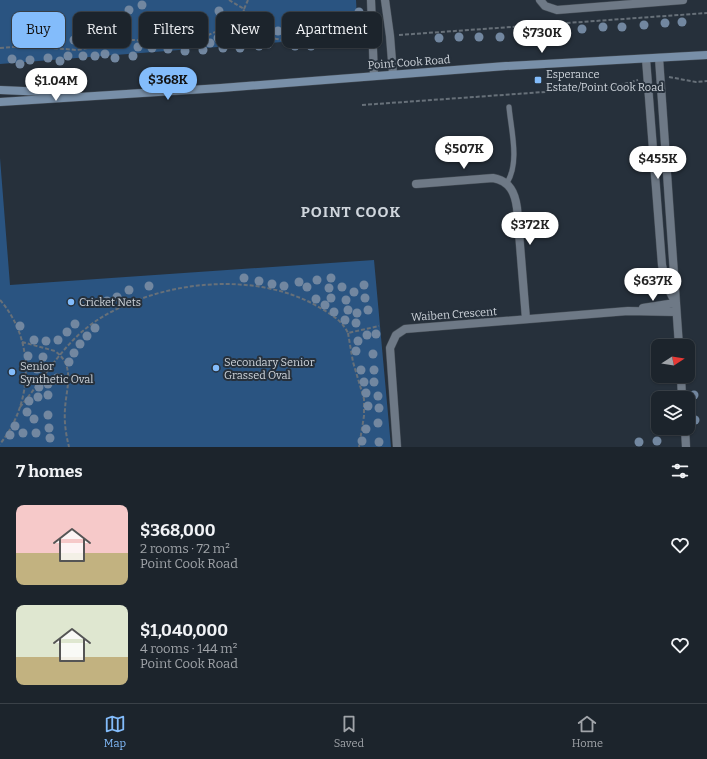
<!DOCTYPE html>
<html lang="en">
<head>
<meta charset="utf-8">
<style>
	body { margin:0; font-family:Bitter,serif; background:#293038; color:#f1f3f6; height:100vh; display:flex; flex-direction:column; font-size:15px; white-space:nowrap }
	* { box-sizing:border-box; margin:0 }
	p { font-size:13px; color:#a0a4a9 }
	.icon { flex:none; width:22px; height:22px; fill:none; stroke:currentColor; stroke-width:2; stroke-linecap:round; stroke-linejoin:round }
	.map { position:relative; height:447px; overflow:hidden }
	.sheet { display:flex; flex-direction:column; background:#1c242c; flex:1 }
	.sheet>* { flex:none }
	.guide { position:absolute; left:12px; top:12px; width:400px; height:36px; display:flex; gap:8px }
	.needle { width:26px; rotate:78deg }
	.controls { position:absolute; left:651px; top:339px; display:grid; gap:8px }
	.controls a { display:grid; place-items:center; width:44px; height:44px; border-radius:8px; background:#1c242c; box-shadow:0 1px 3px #0004,0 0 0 1px #3a4148; font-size:20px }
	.price { position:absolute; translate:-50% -34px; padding:0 9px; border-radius:14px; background:#fff; color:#222; font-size:13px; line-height:26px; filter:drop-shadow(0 1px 2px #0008) }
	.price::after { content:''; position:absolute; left:50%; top:24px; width:12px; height:9px; margin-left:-6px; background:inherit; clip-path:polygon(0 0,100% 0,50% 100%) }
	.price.on { background:#83bcfb; color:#111 }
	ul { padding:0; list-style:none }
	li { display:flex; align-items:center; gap:12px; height:100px; padding:0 16px }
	li span { display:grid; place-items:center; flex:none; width:112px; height:80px; border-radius:8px; color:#555 }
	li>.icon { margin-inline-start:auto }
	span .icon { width:48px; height:48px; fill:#fffc; stroke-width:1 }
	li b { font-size:17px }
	h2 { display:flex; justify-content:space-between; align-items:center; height:48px; padding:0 16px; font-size:17px }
	.chip { padding:0 14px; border-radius:8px; background:#1c242c; box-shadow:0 1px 3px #0004,0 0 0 1px #3a4148; font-size:14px; line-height:36px }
	.chip.on { background:#83bcfb; color:#111 }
	.dock { display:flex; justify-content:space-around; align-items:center; height:56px; border-top:1px solid #3a4148; background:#1c242c; font-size:11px; color:#a0a4a9 }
	.dock a { display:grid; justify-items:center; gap:2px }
	.dock .on { color:#83bcfb }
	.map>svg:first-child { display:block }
	.green { fill:#2a5481 }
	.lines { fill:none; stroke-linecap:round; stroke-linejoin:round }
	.service-casing { stroke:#454d56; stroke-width:6 }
	.minor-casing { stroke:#454d56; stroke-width:9 }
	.tertiary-casing { stroke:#454d56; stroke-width:9 }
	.secondary-casing { stroke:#454d56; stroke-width:9 }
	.path { stroke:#677079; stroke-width:2; stroke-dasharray:4 2; stroke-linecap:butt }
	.service { stroke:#6e7986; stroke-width:5 }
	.minor { stroke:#6e7986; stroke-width:8 }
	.tertiary { stroke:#6e7986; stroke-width:8 }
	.secondary { stroke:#788fa8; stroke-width:8 }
	.tree { fill:#7287a0 }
	.poi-dot { fill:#83bcfb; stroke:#26303b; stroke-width:1.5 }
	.labels { text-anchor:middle; stroke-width:4; stroke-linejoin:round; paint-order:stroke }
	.street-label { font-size:11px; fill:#cfd5dc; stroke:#26303b }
	.poi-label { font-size:11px; fill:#cfd5dc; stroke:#26303b; text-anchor:start }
	.district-label { font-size:15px; font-weight:bold; letter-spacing:1px; fill:#cfd5dc; stroke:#26303b }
</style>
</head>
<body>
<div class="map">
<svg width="707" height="447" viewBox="0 0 707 447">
	<rect width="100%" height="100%" fill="#26303b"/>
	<!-- green -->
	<path class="green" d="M 0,0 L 356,0 L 358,36 L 0,64 Z
		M 0,158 L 10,285 L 374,260 L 391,447 L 0,447 Z"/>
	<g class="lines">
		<!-- service casing -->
		<g class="service-casing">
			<path id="service" d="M 507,183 C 520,162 511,130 509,107"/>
		</g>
		<!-- minor casing -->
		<g class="minor-casing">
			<path id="minor" d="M 540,0 L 545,6 L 557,10 L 683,0
				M 659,58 L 679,346
				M 646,59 L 662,265 L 666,284 L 674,300
				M 416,184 L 493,178 C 510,181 515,193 517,208 L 526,319
				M 643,308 L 675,303
				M 681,376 L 682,398
				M 685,428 L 686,447
				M 397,447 L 390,348 L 396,335 L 405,329 L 628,311 L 676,312"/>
		</g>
		<!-- tertiary casing -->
		<g class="tertiary-casing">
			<path id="tertiary" d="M 371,0 L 374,75
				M 385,0 L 390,36 L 393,74"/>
		</g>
		<!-- secondary casing -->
		<g class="secondary-casing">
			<path id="secondary" d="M 0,90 L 69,93
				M 0,102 L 221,88 L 506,66 L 707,55"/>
		</g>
		<!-- path -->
		<path class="path" d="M 229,0 L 244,9 L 243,15
			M 244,9 L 248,0
			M 399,35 L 707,13
			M 0,48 L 26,46 L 77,50 L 132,40 L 186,42 L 199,39 L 234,24 C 246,25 255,33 266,36 C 296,46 332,41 363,38
			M 669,77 L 696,82 L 707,81
			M 362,105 L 614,87 L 638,80
			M 0,300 C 36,341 33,403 0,444
			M 348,333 L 353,362 L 364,399 L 364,416 L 359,447
			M 22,342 L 55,351 C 76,366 66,388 65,409 C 64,422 66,435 69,447
			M 20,407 C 46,376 64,341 99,319 C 159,281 253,270 317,306 C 330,314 341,319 348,333 L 379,326"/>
		<!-- service -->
		<use href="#service" class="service"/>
		<!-- minor -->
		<use href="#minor" class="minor"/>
		<!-- tertiary -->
		<use href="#tertiary" class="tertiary"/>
		<!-- secondary -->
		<use href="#secondary" class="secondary"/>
	</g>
	<!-- trees -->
	<g class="tree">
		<circle cx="142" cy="5" r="4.5"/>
		<circle cx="129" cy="10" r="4.5"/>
		<circle cx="219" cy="11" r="4.5"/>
		<circle cx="359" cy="12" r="4.5"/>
		<circle cx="120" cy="19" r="4.5"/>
		<circle cx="203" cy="22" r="4.5"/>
		<circle cx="682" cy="22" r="4.5"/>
		<circle cx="665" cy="23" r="4.5"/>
		<circle cx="17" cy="25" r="4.5"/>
		<circle cx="644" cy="25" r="4.5"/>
		<circle cx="603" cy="27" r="4.5"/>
		<circle cx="622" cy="27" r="4.5"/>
		<circle cx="165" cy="28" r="4.5"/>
		<circle cx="582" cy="29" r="4.5"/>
		<circle cx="278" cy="31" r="4.5"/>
		<circle cx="341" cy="31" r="4.5"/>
		<circle cx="562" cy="31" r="4.5"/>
		<circle cx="29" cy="32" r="4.5"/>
		<circle cx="173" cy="33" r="4.5"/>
		<circle cx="236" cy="33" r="4.5"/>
		<circle cx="193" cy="34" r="4.5"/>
		<circle cx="352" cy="34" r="4.5"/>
		<circle cx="310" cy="35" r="4.5"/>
		<circle cx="287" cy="36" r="4.5"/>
		<circle cx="51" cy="37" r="4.5"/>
		<circle cx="459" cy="37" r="4.5"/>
		<circle cx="479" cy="37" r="4.5"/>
		<circle cx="500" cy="37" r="4.5"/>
		<circle cx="520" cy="37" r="4.5"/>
		<circle cx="218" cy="38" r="4.5"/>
		<circle cx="439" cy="38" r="4.5"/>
		<circle cx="74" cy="40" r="4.5"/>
		<circle cx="85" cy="40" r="4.5"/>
		<circle cx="230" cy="40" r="4.5"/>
		<circle cx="61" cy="41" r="4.5"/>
		<circle cx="210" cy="43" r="4.5"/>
		<circle cx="268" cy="44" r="4.5"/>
		<circle cx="259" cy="46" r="4.5"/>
		<circle cx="295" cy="46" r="4.5"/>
		<circle cx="311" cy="46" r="4.5"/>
		<circle cx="138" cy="47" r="4.5"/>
		<circle cx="152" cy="48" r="4.5"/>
		<circle cx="223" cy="48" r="4.5"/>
		<circle cx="240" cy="48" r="4.5"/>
		<circle cx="168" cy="49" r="4.5"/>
		<circle cx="203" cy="50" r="4.5"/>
		<circle cx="185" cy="51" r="4.5"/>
		<circle cx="105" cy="54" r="4.5"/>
		<circle cx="68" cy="56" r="4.5"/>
		<circle cx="83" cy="56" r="4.5"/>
		<circle cx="95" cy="56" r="4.5"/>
		<circle cx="133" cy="56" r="4.5"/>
		<circle cx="48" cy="58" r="4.5"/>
		<circle cx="115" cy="58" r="4.5"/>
		<circle cx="12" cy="59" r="4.5"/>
		<circle cx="30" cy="60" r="4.5"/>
		<circle cx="60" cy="61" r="4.5"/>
		<circle cx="20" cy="64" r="4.5"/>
		<circle cx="244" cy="278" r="4.5"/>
		<circle cx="331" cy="278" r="4.5"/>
		<circle cx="317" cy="280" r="4.5"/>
		<circle cx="259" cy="281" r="4.5"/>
		<circle cx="299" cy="282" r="4.5"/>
		<circle cx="272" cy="284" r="4.5"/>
		<circle cx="364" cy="285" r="4.5"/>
		<circle cx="149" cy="286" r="4.5"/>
		<circle cx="284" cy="286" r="4.5"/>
		<circle cx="307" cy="287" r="4.5"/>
		<circle cx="342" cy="287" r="4.5"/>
		<circle cx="329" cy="288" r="4.5"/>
		<circle cx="129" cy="290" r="4.5"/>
		<circle cx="354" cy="292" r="4.5"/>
		<circle cx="117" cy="297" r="4.5"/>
		<circle cx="331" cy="298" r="4.5"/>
		<circle cx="365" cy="298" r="4.5"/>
		<circle cx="316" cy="299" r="4.5"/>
		<circle cx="346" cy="300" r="4.5"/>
		<circle cx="107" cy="301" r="4.5"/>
		<circle cx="325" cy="305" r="4.5"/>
		<circle cx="348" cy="310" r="4.5"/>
		<circle cx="368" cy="310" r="4.5"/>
		<circle cx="334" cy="312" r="4.5"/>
		<circle cx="357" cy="313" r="4.5"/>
		<circle cx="345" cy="320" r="4.5"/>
		<circle cx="356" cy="323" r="4.5"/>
		<circle cx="75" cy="324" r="4.5"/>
		<circle cx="20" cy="326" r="4.5"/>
		<circle cx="95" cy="328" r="4.5"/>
		<circle cx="67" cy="332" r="4.5"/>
		<circle cx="376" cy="334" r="4.5"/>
		<circle cx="367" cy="335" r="4.5"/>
		<circle cx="87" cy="336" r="4.5"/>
		<circle cx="34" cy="340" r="4.5"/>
		<circle cx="58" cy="340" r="4.5"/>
		<circle cx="46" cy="341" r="4.5"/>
		<circle cx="358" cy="341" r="4.5"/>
		<circle cx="80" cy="344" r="4.5"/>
		<circle cx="356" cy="351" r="4.5"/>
		<circle cx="74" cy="353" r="4.5"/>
		<circle cx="373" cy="354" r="4.5"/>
		<circle cx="28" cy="356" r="4.5"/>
		<circle cx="43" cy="357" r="4.5"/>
		<circle cx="69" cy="362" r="4.5"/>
		<circle cx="37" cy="369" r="4.5"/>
		<circle cx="361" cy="370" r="4.5"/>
		<circle cx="374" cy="370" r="4.5"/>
		<circle cx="57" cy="378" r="4.5"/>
		<circle cx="364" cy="382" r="4.5"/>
		<circle cx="374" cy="382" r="4.5"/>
		<circle cx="48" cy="384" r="4.5"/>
		<circle cx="39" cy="387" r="4.5"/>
		<circle cx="366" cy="393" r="4.5"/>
		<circle cx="48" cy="395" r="4.5"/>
		<circle cx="694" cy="395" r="4.5"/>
		<circle cx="378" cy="396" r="4.5"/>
		<circle cx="38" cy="397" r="4.5"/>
		<circle cx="29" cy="401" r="4.5"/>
		<circle cx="368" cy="406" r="4.5"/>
		<circle cx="379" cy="408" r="4.5"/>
		<circle cx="27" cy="412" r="4.5"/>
		<circle cx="48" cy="415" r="4.5"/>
		<circle cx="34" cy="419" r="4.5"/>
		<circle cx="695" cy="420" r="4.5"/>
		<circle cx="378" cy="423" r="4.5"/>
		<circle cx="15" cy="426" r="4.5"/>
		<circle cx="49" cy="428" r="4.5"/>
		<circle cx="366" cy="429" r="4.5"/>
		<circle cx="23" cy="433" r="4.5"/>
		<circle cx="36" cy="433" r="4.5"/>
		<circle cx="10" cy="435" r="4.5"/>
		<circle cx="50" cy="438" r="4.5"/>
		<circle cx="362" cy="441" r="4.5"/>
		<circle cx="657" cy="441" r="4.5"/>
		<circle cx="379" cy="442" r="4.5"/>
		<circle cx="639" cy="442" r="4.5"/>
	</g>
	<!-- markers -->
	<g class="poi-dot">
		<rect x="534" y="76" width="8" height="8" rx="2"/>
		<circle cx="71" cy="302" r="4"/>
		<circle cx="216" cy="368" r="4"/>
		<circle cx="12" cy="372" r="4"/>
	</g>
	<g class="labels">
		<!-- street labels -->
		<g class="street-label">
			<text transform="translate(409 62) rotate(-4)" y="4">Point Cook Road</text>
			<text transform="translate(454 314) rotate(-4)" y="4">Waiben Crescent</text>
		</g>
		<!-- poi labels -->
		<g class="poi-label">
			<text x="546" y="78">Esperance<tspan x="546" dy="13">Estate/Point Cook Road</tspan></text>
			<text x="79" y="306">Cricket Nets</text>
			<text x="224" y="366">Secondary Senior<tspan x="224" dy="13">Grassed Oval</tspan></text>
			<text x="20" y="370">Senior<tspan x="20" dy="13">Synthetic Oval</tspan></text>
		</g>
		<!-- district labels -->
		<g class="district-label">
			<text x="351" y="217">POINT COOK</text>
		</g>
	</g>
</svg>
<div class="controls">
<a><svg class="needle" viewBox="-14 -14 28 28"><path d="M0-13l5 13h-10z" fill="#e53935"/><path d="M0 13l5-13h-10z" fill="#a0a4a9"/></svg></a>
<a><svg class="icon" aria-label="layers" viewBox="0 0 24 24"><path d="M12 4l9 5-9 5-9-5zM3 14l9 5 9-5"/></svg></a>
</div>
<b class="price" style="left:542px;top:54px">$730K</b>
<b class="price on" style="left:168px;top:101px">$368K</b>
<b class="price" style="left:56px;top:102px">$1.04M</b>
<b class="price" style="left:464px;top:170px">$507K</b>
<b class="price" style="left:658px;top:180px">$455K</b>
<b class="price" style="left:530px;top:246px">$372K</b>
<b class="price" style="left:653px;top:302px">$637K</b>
<div class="guide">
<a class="chip on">Buy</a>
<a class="chip">Rent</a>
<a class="chip">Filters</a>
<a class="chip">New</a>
<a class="chip">Apartment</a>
</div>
</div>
<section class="sheet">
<h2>7 homes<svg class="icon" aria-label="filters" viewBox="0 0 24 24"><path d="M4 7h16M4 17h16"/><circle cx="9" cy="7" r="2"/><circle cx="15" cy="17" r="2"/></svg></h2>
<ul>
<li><span style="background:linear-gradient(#f6c9c9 60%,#c2b280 0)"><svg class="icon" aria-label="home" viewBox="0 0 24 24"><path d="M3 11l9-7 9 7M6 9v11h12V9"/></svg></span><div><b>$368,000</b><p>2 rooms · 72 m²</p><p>Point Cook Road</p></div><svg class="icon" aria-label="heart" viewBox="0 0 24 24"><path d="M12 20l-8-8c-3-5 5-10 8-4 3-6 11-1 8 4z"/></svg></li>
<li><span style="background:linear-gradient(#dfe7d0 65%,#c2b280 0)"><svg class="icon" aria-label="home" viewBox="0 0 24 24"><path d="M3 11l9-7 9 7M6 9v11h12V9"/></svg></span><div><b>$1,040,000</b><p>4 rooms · 144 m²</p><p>Point Cook Road</p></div><svg class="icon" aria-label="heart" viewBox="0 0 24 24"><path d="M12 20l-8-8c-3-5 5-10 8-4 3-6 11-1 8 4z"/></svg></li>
</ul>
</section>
<nav class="dock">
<a class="on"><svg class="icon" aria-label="map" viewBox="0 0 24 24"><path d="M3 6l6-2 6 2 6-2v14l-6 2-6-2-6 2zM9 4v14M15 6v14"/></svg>Map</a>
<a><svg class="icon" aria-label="saved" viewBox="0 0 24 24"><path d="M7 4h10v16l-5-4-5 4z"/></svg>Saved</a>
<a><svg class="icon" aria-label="home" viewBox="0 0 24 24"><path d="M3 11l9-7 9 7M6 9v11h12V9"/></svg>Home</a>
</nav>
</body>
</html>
